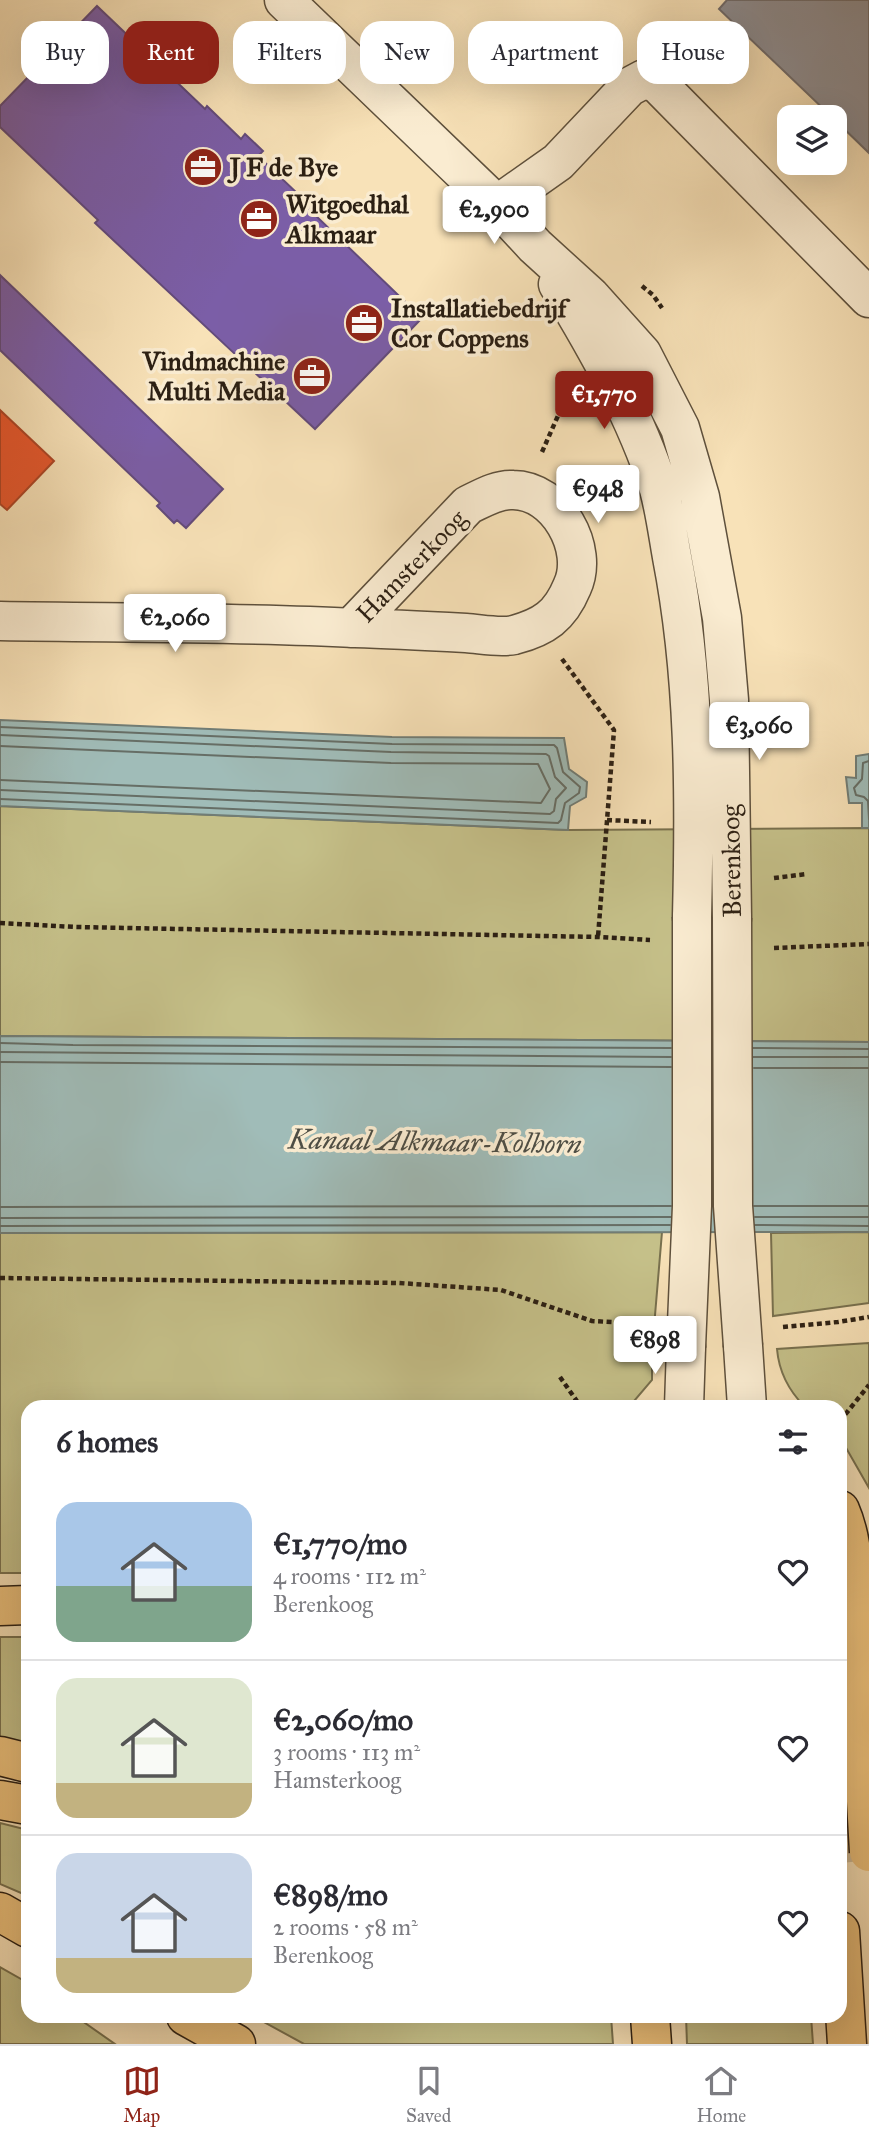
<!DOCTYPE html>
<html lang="en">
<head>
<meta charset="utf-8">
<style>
	body { margin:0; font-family:"IM FELL Great Primer",serif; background:#f7f7f7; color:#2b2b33; height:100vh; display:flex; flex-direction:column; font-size:26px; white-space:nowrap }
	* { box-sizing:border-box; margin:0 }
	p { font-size:23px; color:#7c7c81 }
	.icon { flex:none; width:38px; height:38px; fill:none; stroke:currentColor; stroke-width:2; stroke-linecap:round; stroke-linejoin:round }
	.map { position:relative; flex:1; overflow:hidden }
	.panel { position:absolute; left:21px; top:1400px; width:826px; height:623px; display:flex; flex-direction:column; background:#fff; border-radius:21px; box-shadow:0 7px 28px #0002 }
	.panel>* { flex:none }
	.hud { position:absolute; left:21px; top:21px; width:828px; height:63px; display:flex; gap:14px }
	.tools { position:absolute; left:777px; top:105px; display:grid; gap:14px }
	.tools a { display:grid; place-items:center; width:70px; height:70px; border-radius:14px; background:#fff; box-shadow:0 7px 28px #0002; font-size:35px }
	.price { position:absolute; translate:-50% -60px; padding:0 16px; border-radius:7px; background:#fff; color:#222; font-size:23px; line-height:46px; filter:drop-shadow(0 2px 4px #0008) }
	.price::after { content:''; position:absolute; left:50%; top:42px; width:21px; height:16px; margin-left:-10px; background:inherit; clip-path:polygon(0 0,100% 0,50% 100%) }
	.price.current { background:#8f2418; color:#fff }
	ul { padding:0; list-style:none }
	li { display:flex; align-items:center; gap:21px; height:175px; padding:0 35px }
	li+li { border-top:2px solid #e1e1e2 }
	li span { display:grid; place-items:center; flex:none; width:196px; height:140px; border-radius:21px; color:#555 }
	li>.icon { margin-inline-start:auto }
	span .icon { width:84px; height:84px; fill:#fffc; stroke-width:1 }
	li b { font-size:30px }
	h2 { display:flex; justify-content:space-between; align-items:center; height:84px; padding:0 35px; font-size:30px }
	.pill { padding:0 24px; border-radius:21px; background:#fff; box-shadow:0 7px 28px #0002; font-size:24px; line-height:63px }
	.pill.current { background:#8f2418; color:#fff }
	.dock { display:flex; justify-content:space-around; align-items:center; height:98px; border-top:2px solid #e1e1e2; background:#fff; font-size:19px; color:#7c7c81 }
	.dock a { display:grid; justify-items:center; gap:4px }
	.dock .current { color:#8f2418 }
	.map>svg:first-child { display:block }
	.green { fill:#c5c089; stroke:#78704e; stroke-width:2 }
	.water { fill:#a0bcb8; stroke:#717d76; stroke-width:2 }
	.shops { fill:#e4572e; stroke:#ac4626; stroke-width:2 }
	.offices { fill:#7b5ea7; stroke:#634b7b; stroke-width:2 }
	.industry { fill:#8d8d92; stroke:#706c6c; stroke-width:2 }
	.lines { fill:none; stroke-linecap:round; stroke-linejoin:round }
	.shore { stroke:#666e66; stroke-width:2 }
	.major-tunnel { stroke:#cfbb97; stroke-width:38; stroke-dasharray:38 19; stroke-linecap:butt }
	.minor-casing { stroke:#5e503c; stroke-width:41 }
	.major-casing { stroke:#2b1f13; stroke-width:41 }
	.path { stroke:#2b1f13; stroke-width:4.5; stroke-dasharray:5 3.5; stroke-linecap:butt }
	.minor { stroke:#faecd1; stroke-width:38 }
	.major { stroke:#ecc17c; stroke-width:38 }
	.minor-bridge-casing { stroke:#5e503c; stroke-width:41; stroke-linecap:butt }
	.major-bridge-casing { stroke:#2b1f13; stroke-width:41; stroke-linecap:butt }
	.minor-bridge { stroke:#faecd1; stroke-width:38 }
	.major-bridge { stroke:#ecc17c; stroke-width:38 }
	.labels { text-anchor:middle; stroke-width:7; stroke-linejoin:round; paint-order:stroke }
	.poi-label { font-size:26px; font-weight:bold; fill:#2b1f13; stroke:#faecd1; text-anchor:start }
	.street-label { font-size:26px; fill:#2b1f13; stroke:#faecd1 }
	.water-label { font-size:28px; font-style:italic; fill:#4e4e45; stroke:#faecd1 }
</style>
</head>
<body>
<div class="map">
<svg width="869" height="2044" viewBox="0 0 869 2044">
	<rect width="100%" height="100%" fill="#f8e2b8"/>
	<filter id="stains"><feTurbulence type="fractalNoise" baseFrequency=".00286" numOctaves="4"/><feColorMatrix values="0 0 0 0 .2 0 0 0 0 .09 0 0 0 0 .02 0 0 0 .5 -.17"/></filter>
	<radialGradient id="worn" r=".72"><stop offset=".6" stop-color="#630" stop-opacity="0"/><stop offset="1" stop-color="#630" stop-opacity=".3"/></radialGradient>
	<!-- green -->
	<path class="green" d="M 0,806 L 568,830 L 869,828 L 869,1042 L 0,1036 Z
		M 662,1232 L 652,1351 L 652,1380 L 629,1407 L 28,1407 L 28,1573 L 0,1573 L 0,1233 Z
		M 869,1232 L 869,1303 L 773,1316 L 771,1233 Z
		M 869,1343 L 869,1488 L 845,1446 L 840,1440 L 840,1407 L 805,1407 C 789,1391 779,1373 777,1349 Z
		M 0,1637 L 28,1637 L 28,1744 L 0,1737 Z
		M 0,1823 L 28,1830 L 28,1896 L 0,1884 Z
		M 0,1967 L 28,1983 L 28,2016 L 75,2016 L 115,2044 L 0,2044 Z
		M 253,2016 L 611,2016 L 613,2044 L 304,2044 Z
		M 686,2016 L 811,2016 L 813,2044 L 687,2044 Z"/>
	<!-- water -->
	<path class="water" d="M 0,720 L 392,737 L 564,738 L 569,769 L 587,782 L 586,797 L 570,806 L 568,830 L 0,806 Z
		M 869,754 L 869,828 L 862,828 L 862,803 L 849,803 L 846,777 L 856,778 L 856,756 Z
		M 0,1036 L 869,1042 L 869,1232 L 0,1233 Z"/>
	<!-- shops -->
	<path class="shops" d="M 0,410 L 54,461 L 7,510 L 0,504 Z"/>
	<!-- offices -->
	<path class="offices" d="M 97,6 L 205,109 L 207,106 L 241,139 L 245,134 L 263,151 L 258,156 L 317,212 L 314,214 L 422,318 L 315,429 L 95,223 L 98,220 L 0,127 L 0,106 Z
		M 0,275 L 223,489 L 186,528 L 177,520 L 174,523 L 157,506 L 160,503 L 0,350 Z"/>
	<!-- industry -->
	<path class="industry" d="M 727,0 L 869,0 L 869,153 L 835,120 L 835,117 L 832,117 L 719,9 Z"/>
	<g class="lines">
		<!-- shore -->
		<path class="shore" d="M 0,727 L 392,744 L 554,745 L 557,748 L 563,772 L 580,787 L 579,793 L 565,803 L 561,820 L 558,823 L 0,799
			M 0,735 L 391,752 L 546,754 L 549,756 L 555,777 L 566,788 L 556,799 L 554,811 L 550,814 L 0,790
			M 0,746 L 391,763 L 538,764 L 550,789 L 541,803 L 0,780
			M 869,761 L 863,763 L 862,779 L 854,788 L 856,795 L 864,797 L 868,801 L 869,819
			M 0,1043 L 73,1045 L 671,1048
			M 753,1048 L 869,1049
			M 0,1052 L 671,1057
			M 753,1057 L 869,1057
			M 0,1062 L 671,1067
			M 754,1068 L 869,1068
			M 754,1206 L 869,1206
			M 0,1207 L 671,1206
			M 755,1217 L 869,1217
			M 0,1218 L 671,1217
			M 755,1225 L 869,1226
			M 0,1226 L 670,1225"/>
		<!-- major-tunnel -->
		<path class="major-tunnel" d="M 840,1798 L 869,1795
			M 840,1844 L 869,1841"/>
		<!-- minor casing -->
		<g class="minor-casing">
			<path id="minor" d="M 284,0 L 497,205 L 535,246 L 590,296 L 642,354 L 680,428 L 700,497 L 722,618 L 729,700 L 732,918
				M 497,205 L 558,162 L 629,87 L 644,79 L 657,83 L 869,298
				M 558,284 C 597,348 636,417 659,489 C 665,511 668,535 672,557 C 695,676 695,796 692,917
				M 0,621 C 118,623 237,622 355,628 C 392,629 429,631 466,633 C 481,634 499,638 514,635 C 544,627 560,616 572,587 C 590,549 557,490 513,490 C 497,489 481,499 468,505 L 351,628
				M 743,1346 L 747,1407
				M 684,1407 L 686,1347"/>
		</g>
		<!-- major casing -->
		<g class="major-casing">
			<path id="major" d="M 840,1510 C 854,1542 854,1581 855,1615
				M 0,1606 L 28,1605
				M 0,1756 L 28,1763
				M 0,1800 L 28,1805
				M 0,1912 L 28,1928
				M 840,1931 L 847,2044
				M 186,2016 L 236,2044
				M 650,2016 L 652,2044"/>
		</g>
		<!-- path -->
		<path class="path" d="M 642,286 L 653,295 L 662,308
			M 542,452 L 568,393 L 572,391
			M 562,659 L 614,730 L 598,937
			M 607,820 L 651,822
			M 774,878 L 807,874
			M 0,923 L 76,927 L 598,937 L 650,940
			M 774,948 L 869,944
			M 0,1278 L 399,1283 L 501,1290 L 592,1321 L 645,1324
			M 783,1327 L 838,1322 L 869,1317
			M 560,1377 L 581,1407
			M 840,1421 L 869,1385"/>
		<!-- minor -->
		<use href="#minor" class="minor"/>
		<!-- major -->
		<use href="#major" class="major"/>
		<!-- minor-bridge casing -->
		<g class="minor-bridge-casing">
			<path id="minor-bridge" d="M 732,918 L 733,1206 L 743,1346
				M 686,1347 L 692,1206 L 692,917"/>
		</g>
		<!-- major-bridge casing -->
		<g class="major-bridge-casing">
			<path id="major-bridge" d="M 855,1615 L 869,1852"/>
		</g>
		<!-- minor-bridge -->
		<use href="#minor-bridge" class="minor-bridge"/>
		<!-- major-bridge -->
		<use href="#major-bridge" class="major-bridge"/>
	</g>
	<!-- icons -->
	<defs>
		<g id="office-disc" transform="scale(2.0125)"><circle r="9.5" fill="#8f2418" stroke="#faecd1"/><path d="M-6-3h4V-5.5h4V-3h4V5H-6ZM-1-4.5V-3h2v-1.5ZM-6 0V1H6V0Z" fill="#fff"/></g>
	</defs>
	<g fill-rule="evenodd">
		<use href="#office-disc" x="203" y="167"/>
		<use href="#office-disc" x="259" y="219"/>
		<use href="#office-disc" x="364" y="323"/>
		<use href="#office-disc" x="312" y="376"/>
	</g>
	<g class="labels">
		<!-- poi labels -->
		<g class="poi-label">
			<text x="230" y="176">J F de Bye</text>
			<text x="286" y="213">Witgoedhal<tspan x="286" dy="30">Alkmaar</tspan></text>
			<text x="391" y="317">Installatiebedrijf<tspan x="391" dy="30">Cor Coppens</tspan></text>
			<text x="285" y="370" text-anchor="end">Vindmachine<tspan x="285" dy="30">Multi Media</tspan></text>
		</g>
		<!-- street labels -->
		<g class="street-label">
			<text transform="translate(411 566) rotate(-46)" y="9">Hamsterkoog</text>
			<text transform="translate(731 861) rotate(-91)" y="9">Berenkoog</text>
		</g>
		<!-- water labels -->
		<g class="water-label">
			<text transform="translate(435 1141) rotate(1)" y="10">Kanaal Alkmaar-Kolhorn</text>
		</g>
	</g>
	<rect width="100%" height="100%" filter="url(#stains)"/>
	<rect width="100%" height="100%" fill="url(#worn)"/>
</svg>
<div class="tools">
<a><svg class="icon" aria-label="layers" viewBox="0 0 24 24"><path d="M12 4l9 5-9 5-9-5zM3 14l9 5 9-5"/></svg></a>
</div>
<b class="price" style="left:494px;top:246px">€2,900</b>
<b class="price current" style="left:604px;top:431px">€1,770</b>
<b class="price" style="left:598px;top:525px">€948</b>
<b class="price" style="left:175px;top:654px">€2,060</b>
<b class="price" style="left:759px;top:762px">€3,060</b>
<b class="price" style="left:655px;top:1376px">€898</b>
<div class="hud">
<a class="pill">Buy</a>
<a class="pill current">Rent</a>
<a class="pill">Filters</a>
<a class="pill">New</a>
<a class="pill">Apartment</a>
<a class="pill">House</a>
</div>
<section class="panel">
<h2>6 homes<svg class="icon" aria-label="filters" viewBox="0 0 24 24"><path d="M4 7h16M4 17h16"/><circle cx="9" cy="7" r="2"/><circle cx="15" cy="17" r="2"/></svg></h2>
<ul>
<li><span style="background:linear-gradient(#a9c7e8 60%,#7fa58c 0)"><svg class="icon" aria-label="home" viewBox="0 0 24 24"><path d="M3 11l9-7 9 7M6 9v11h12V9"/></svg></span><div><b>€1,770/mo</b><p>4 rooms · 112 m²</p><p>Berenkoog</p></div><svg class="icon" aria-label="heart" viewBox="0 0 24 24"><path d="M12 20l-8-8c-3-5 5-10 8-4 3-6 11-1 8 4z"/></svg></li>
<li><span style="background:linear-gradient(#dfe7d0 75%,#c2b280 0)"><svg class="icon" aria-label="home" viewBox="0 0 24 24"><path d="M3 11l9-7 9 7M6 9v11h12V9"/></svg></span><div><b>€2,060/mo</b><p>3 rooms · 113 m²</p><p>Hamsterkoog</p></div><svg class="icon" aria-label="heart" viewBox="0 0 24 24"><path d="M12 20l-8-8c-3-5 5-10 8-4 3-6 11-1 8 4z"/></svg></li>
<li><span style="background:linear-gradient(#c9d6e8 75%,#c2b280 0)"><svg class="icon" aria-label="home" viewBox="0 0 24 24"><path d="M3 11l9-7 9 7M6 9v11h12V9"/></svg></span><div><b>€898/mo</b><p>2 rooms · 58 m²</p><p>Berenkoog</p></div><svg class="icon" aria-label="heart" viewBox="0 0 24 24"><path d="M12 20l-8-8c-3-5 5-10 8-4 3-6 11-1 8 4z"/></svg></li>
</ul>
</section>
</div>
<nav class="dock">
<a class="current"><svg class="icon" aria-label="map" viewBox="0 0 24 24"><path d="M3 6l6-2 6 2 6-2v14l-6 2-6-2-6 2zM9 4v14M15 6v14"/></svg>Map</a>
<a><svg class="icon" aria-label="saved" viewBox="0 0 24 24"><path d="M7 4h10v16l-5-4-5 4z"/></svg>Saved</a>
<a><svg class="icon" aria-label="home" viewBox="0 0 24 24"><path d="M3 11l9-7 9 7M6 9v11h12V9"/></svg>Home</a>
</nav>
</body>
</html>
